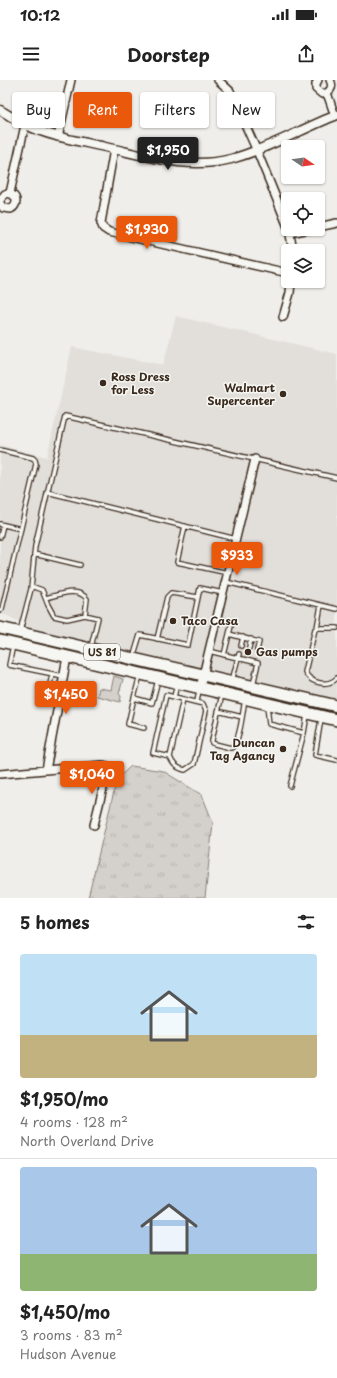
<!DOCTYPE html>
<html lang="en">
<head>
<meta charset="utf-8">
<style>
	body { margin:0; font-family:"Playpen Sans",sans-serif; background:#f2f2f2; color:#222; height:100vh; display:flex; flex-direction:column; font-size:15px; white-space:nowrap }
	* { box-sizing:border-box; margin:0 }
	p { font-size:13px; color:#767676 }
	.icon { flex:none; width:22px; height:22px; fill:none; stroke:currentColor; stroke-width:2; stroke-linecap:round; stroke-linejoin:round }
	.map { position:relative; height:818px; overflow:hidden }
	.sheet { display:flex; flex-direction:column; background:#fff; flex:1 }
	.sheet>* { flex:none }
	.banner { position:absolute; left:12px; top:12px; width:313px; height:36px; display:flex; gap:8px }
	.needle { width:26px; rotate:103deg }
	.tools { position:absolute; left:281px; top:60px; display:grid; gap:8px }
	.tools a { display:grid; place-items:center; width:44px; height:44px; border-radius:4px; background:#fff; box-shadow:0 1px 3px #0004; font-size:20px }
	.price { position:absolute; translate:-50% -34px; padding:0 9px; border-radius:4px; background:#ea580c; color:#fff; font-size:13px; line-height:26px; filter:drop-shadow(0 1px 2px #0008) }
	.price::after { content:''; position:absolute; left:50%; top:24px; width:12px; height:9px; margin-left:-6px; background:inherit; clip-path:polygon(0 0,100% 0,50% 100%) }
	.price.current { background:#222; color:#fff }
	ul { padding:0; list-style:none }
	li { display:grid; align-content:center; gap:8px; height:212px; padding:0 20px }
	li+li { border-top:1px solid #e0e0e0 }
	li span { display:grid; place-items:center; height:124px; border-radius:4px; color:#555 }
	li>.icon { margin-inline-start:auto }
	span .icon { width:72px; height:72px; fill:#fffc; stroke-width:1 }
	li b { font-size:17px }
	h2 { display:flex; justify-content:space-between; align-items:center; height:48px; padding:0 20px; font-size:17px }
	.chip { padding:0 14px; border-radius:4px; background:#fff; box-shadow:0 1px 3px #0004; font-size:14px; line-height:36px }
	.chip.current { background:#ea580c; color:#fff }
	.status { display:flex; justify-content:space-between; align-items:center; height:28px; padding:0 20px; background:#fff; direction:ltr }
	.status svg { height:11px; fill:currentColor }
	header { display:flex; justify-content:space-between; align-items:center; height:52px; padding:0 20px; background:#fff; font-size:18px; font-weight:700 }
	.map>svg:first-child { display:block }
	.built { fill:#e2dfdb }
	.grass { fill:url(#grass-tufts); stroke:#887e75 }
	.park { fill:#d4d1cc; stroke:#887e75 }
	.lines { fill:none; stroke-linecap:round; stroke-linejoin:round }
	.service-casing { stroke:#3b2a1e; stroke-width:6 }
	.minor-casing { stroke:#3b2a1e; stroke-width:10 }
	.tertiary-casing { stroke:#3b2a1e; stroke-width:11 }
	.primary-casing { stroke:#3b2a1e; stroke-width:14 }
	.service { stroke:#f6f6f2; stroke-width:3.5 }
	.minor { stroke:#f6f6f2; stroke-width:7 }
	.tertiary { stroke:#f6f6f2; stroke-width:8 }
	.primary { stroke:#f6f6f2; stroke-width:11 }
	.poi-dot { fill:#3b2a1e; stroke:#f6f6f2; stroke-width:1.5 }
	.labels { text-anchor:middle; stroke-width:3; stroke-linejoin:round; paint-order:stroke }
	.shield { fill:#f6f6f2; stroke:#73675e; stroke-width:1 }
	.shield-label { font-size:10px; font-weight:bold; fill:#3b2a1e }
	.poi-label { font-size:11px; font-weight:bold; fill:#3b2a1e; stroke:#f6f6f2; text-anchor:start }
</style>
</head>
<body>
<div class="status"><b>10:12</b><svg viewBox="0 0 49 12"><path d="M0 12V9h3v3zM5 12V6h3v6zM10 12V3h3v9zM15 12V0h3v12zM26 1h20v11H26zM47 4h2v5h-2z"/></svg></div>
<header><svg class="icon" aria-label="menu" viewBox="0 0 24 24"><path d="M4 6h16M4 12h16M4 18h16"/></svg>Doorstep<svg class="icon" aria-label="share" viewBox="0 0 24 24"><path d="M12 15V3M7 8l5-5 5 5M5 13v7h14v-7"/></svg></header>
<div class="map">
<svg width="337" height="818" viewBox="0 0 337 818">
	<defs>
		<pattern id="grass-tufts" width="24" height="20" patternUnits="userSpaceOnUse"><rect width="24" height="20" fill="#d4d1cc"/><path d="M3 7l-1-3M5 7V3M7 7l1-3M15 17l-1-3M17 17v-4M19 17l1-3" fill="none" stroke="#b7b4af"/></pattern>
	</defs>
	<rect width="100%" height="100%" fill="#efeeea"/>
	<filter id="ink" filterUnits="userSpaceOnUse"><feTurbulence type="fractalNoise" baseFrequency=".025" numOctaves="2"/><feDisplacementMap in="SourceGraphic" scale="8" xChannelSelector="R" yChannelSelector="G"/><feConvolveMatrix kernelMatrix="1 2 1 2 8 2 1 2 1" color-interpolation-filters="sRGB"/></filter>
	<g filter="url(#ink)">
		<!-- built -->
		<path class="built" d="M 176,236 L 337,274 L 337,619 L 33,549 L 8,536 L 0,534 L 0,365 L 47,377 L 72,267 L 163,285 Z"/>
		<!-- grass -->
		<path class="grass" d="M 131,686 L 163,691 L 202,715 L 213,743 L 205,818 L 88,818 L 117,699 Z"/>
		<!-- park -->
		<path class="park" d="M 114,596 L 123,599 L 119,614 L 121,616 L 120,622 L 97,616 L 99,608 L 111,610 Z"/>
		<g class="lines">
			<!-- service casing -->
			<g class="service-casing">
				<path id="service" d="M 0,370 L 33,378 L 35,380 L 36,384 L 2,529 L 0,531
					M 47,412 L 236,459
					M 0,444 L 21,449
					M 185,446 L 177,482 L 228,493
					M 0,457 L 3,445
					M 34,474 L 80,485
					M 226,502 L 337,529
					M 31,506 L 42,510 L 48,525 L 54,536 L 67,539 L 85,535 L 98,538 L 91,567
					M 46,518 C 58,515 78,506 87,519 L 85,535
					M 217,539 L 232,542 L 224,575
					M 317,548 L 321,525
					M 337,548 L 317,548 L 315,549 L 305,592 C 311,604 328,607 337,598
					M 20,551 L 31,509 L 35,466 L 65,336 L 337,398
					M 229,554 L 259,562 L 257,570
					M 157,559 L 167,517 L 171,513 L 198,517
					M 13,565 L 9,585 L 63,596
					M 241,566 L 243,557
					M 249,568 L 251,559
					M 209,571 L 258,583 L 253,605
					M 133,578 L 140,555 L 188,565 L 200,508 L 223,513
					M 52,594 L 48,614 L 60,616
					M 140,595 L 134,618 L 152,623 L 158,600
					M 232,601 L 239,574
					M 222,614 L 212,660 L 212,663 L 215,664 L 231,668 C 240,664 243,629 245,619
					M 174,617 L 177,604
					M 134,618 L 128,644 L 144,648
					M 183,619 L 203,624 L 206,631 L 194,684 L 185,690 C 177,688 173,685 170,677 Z
					M 197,622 L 199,610
					M 267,626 L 269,644 L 304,653 L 307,635
					M 218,631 L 242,637
					M 321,639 L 315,675 L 337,680
					M 170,677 L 153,673 L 166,615 L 183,619
					M 290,706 L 304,653"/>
			</g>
			<!-- minor casing -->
			<g class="minor-casing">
				<path id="minor" d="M 218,0 L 230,11 L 257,71 L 288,147
					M 318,0 L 316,4 L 316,9 L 322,14 C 330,13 334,7 330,0
					M 327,13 L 335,36
					M 58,57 L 71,0
					M 114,69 L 101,143 L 103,148 L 109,152 L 288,193
					M 10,113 L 25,45
					M 0,120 L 5,114 C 16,111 20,124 11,129 L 3,128 L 0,123
					M 318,147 L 337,143
					M 289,149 L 293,171
					M 290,153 L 310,149
					M 283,237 L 290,213 L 291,201
					M 200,608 L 255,379
					M 46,690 L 67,577
					M 0,694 L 102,685 L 107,686 L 107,692 L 94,745"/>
			</g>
			<!-- tertiary casing -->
			<g class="tertiary-casing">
				<path id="tertiary" d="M 0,30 C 9,35 17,41 26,45 C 51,57 79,61 105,67 C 147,76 188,90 231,79 C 268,69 301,49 337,35"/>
			</g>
			<!-- primary casing -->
			<g class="primary-casing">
				<path id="primary" d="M 0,548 L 337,626
					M 0,561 L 337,640"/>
			</g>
			<!-- service -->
			<use href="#service" class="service"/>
			<!-- minor -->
			<use href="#minor" class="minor"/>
			<!-- tertiary -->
			<use href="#tertiary" class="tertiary"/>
			<!-- primary -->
			<use href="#primary" class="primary"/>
		</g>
	</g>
	<!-- markers -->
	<g class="poi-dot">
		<circle cx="103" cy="303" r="4"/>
		<circle cx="283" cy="314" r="4"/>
		<circle cx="173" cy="541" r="4"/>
		<circle cx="248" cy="572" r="4"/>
		<circle cx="283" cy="669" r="4"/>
	</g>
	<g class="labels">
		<!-- shield labels -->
		<rect class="shield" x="84" y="564" width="36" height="16" rx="3"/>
		<g class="shield-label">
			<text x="102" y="576">US 81</text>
		</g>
		<!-- poi labels -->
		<g class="poi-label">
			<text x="111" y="301">Ross Dress<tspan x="111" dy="13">for Less</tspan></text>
			<text x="275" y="312" text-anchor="end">Walmart<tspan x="275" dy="13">Supercenter</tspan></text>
			<text x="181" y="545">Taco Casa</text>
			<text x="256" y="576">Gas pumps</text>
			<text x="275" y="667" text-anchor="end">Duncan<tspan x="275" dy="13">Tag Agancy</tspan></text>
		</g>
	</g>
</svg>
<div class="tools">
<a><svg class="needle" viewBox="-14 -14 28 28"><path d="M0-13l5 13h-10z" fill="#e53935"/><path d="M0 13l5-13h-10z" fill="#767676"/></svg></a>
<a><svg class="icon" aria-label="locate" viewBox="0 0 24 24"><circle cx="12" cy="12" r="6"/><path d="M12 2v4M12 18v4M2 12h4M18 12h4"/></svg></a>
<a><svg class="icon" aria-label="layers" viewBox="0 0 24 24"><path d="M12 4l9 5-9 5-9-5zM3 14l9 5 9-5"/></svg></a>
</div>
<b class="price current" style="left:168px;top:91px">$1,950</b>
<b class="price" style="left:147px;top:170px">$1,930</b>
<b class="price" style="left:237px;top:496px">$933</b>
<b class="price" style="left:66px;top:635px">$1,450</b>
<b class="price" style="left:92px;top:715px">$1,040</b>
<div class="banner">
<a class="chip">Buy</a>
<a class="chip current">Rent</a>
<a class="chip">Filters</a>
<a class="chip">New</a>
</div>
</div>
<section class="sheet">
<h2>5 homes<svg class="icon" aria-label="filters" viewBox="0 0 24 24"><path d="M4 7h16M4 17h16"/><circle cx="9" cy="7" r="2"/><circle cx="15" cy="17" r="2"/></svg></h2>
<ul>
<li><span style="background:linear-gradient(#bfe0f5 65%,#c2b280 0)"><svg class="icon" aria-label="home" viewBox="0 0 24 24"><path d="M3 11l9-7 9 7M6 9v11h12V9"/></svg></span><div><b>$1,950/mo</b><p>4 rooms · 128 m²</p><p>North Overland Drive</p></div></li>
<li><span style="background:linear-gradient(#a9c7e8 70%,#8fb573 0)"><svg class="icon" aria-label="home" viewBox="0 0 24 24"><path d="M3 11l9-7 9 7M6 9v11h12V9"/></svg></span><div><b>$1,450/mo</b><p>3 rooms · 83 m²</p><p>Hudson Avenue</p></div></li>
</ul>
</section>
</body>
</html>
